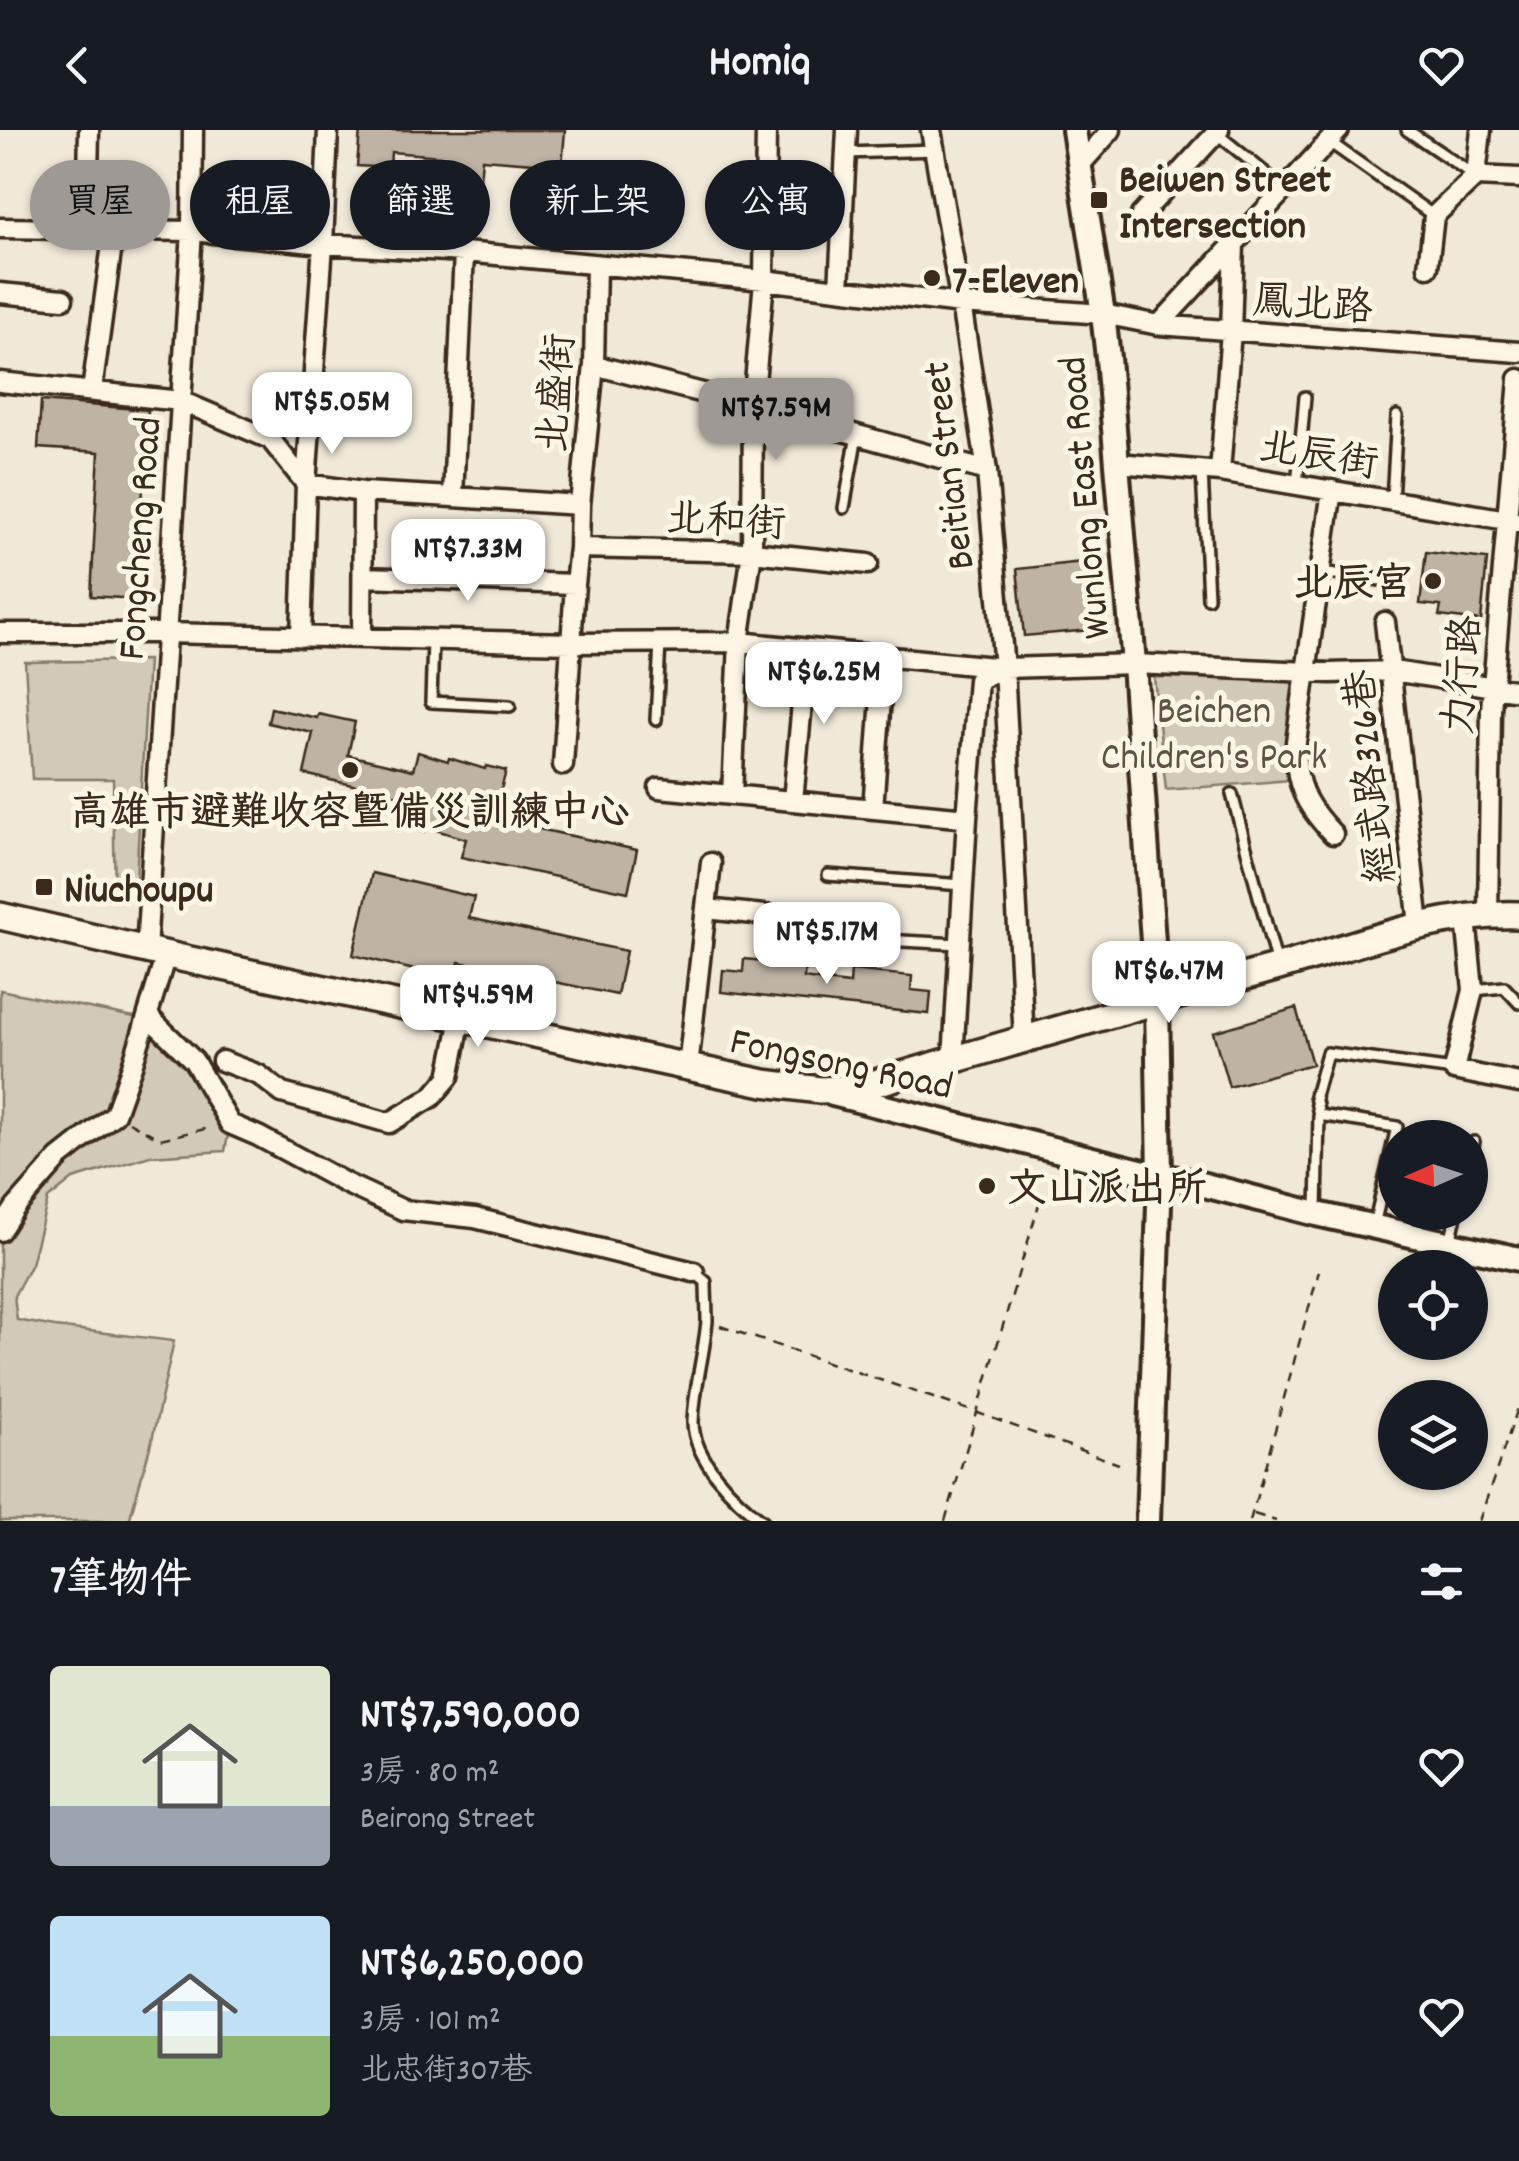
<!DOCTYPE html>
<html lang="zh-TW">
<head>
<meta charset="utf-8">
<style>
	body { margin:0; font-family:Dekko,"LXGW WenKai TC",sans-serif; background:#242831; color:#f1f3f6; height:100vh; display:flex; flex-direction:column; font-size:38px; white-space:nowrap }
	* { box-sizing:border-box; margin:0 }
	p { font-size:32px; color:#9ea1a6 }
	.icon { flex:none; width:55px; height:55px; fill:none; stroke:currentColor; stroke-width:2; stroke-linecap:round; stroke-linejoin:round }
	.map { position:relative; height:1391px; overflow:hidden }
	.drawer { display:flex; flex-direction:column; background:#171b24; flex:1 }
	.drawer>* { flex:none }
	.guide { position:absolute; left:30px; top:30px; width:1000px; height:90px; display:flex; gap:20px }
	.needle { width:65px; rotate:267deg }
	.buttons { position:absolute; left:1378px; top:990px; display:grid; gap:20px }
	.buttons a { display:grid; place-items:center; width:110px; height:110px; border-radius:50%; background:#171b24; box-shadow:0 2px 8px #0004; font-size:50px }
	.price { position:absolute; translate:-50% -85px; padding:0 22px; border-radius:20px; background:#fff; color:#222; font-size:32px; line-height:65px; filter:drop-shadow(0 2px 5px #0008) }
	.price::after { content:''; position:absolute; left:50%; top:60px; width:30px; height:22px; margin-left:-15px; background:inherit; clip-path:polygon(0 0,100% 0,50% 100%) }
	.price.on { background:#9f9995; color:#111 }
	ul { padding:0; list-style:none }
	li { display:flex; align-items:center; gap:30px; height:250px; padding:0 50px }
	li span { display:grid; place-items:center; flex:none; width:280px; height:200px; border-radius:10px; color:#555 }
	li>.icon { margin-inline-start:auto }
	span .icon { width:120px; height:120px; fill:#fffc; stroke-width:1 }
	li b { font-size:42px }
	h2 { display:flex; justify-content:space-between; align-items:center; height:120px; padding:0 50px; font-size:42px }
	.pill { padding:0 35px; border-radius:45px; background:#171b24; box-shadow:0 2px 8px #0004; font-size:35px; line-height:90px }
	.pill.on { background:#9f9995; color:#111 }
	header { display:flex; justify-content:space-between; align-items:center; height:130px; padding:0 50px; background:#171b24; font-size:45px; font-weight:700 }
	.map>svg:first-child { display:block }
	.green { fill:#d2c9ba; stroke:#867a6c; stroke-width:2.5 }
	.building { fill:#beb3a4; stroke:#3b2a1e; stroke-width:2.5 }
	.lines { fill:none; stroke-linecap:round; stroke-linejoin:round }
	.service-casing { stroke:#3b2a1e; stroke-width:16 }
	.minor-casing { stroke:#3b2a1e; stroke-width:25 }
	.tertiary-casing { stroke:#3b2a1e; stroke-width:30 }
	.secondary-casing { stroke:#3b2a1e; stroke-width:32 }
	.path { stroke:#3b2a1e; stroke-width:2.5; stroke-dasharray:10 8; stroke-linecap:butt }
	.service { stroke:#fcf5e5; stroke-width:9 }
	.minor { stroke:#fcf5e5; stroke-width:18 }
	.tertiary { stroke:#fcf5e5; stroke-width:22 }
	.secondary { stroke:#fcf5e5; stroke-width:25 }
	.poi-dot { fill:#3b2a1e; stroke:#fcf5e5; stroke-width:4 }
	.labels { text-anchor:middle; stroke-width:10; stroke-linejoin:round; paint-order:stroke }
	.poi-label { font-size:40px; font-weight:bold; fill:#3b2a1e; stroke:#fcf5e5; text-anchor:start }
	.street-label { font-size:40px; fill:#3b2a1e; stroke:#fcf5e5 }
	.park-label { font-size:40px; fill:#615245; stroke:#fcf5e5 }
</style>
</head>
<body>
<header><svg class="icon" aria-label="back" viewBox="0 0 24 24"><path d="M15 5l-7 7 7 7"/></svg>Homiq<svg class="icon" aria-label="heart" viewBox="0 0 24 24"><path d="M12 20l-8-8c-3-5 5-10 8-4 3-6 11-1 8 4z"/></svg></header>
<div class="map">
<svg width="1519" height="1391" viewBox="0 0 1519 1391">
	<rect width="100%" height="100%" fill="#f0e9d9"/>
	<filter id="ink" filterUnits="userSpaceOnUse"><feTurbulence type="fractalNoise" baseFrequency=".01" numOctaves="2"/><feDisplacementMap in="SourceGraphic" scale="20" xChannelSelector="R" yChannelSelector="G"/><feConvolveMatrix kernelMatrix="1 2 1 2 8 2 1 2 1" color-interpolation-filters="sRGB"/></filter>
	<g filter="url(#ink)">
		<!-- green -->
		<path class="green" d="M 148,530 L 135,769 L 115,772 L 113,649 L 32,649 L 25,532 Z
			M 1154,547 L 1297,548 L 1287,627 L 1291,650 L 1166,660 Z
			M 0,860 L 134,887 L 197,943 L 229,1000 L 225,1021 L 150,1026 L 73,1049 L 48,1069 L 31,1134 L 14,1166 L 17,1190 L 55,1197 L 174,1211 L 152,1310 L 129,1391 L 0,1391 Z"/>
		<!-- building -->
		<path class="building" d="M 360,0 L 565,0 L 561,49 L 532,46 L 533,33 L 482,29 L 480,50 L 438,46 L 440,26 L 391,22 L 390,38 L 357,36 Z
			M 41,271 L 148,280 L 136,469 L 91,466 L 99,322 L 38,318 Z
			M 1426,422 L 1487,429 L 1481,491 L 1439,486 L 1441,476 L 1420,474 Z
			M 1083,432 L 1090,500 L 1024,506 L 1017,439 Z
			M 271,578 L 317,588 L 318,584 L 355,592 L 348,625 L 413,640 L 418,622 L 448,631 L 449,628 L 485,639 L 486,636 L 506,641 L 493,689 L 637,720 L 628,762 L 461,727 L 466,709 L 426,697 L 424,702 L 398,695 L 405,667 L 304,644 L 313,603 L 268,593 Z
			M 372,743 L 474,767 L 469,788 L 626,821 L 617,865 L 459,832 L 455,850 L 353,825 Z
			M 744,829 L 805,835 L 804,848 L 824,851 L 850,854 L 851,840 L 912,846 L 911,860 L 931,862 L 929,884 L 721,862 L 723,840 L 743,842 Z
			M 1296,878 L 1312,934 L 1229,957 L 1213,902 Z"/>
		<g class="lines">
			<!-- service casing -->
			<g class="service-casing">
				<path id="service" d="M 1407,0 L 1475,46
					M 1216,3 L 1284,58
					M 1328,11 L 1434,86
					M 846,23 L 935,20
					M 1202,341 L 1208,468
					M 1297,355 L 1305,267
					M 1392,370 L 1397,286
					M 844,378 L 857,305
					M 1321,442 L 1395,452
					M 433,510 L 431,572 L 510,576
					M 656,590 L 660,513
					M 1232,664 L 1277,835
					M 828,745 L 963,755
					M 824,807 L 960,814
					M 1474,860 L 1504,857 L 1519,873
					M 1319,985 L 1397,997 L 1374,1095
					M 1470,1030 L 1474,1012
					M 1317,1081 L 1319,985 L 1315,966 L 1327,923 L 1454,940
					M 1450,1112 L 1457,1082
					M 694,1142 L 706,1152 C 706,1165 707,1178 707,1191 C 704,1225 694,1258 693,1292 C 693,1329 736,1371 763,1391"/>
			</g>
			<!-- minor casing -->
			<g class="minor-casing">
				<path id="minor" d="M 328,0 L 323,114 L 306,354 L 363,362 L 453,367 L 464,122
					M 931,0 L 961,174 L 987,341 L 1004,538 L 1024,910
					M 1079,36 L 1111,0
					M 1476,46 L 1481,0
					M 88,47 L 89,0
					M 1141,85 L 1219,0
					M 0,98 L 192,101 L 323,114 L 464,122 L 764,150 L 961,174 L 1103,184 L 1159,195 L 1519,222
					M 1428,137 L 1434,86 L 1476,46 L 1519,48
					M 839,159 L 847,0
					M 0,163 L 63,169
					M 1159,195 L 1339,0
					M 594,235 L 753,276 L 987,341
					M 0,252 L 181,271 L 270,309 L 306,354 L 301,507
					M 92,261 L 114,100
					M 1118,333 L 1220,342 L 1519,392
					M 1220,342 L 1231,201 L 1234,114
					M 1332,360 L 1296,612 C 1294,654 1305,675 1333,704
					M 453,367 L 580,375
					M 579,418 L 752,422 L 868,434
					M 363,447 L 575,454
					M 1385,492 L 1419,795
					M 0,503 L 166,503 L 571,513 L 739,512 L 1004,538 L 1134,534 L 1331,543 L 1393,541 L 1519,561
					M 362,508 L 363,362
					M 563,635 L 575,454 L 579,418 L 580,375 L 594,235 L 596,135
					M 659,658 L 967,688
					M 732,665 L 739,512 L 752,422 L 753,276 L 764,150 L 766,0
					M 793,671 L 807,519
					M 873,679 L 884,526
					M 706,779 L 793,788
					M 1488,785 L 1491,580 L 1519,249
					M 1466,788 L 1473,860 L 1454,940 L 1519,953
					M 146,820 L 192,101 L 193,0
					M 148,886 L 194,931 L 230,994 L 258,1006 L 347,1054 L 403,1080 L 475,1088 L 694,1142
					M 953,930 L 967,688 L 978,550 L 1003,538
					M 222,931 L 259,945 L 282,963 L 389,993 L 432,967 L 449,947 L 461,888
					M 688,937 L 711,733
					M 0,1101 L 15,1078 L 59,1028 L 115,984 L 132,936 L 166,825"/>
			</g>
			<!-- tertiary casing -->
			<g class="tertiary-casing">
				<path id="tertiary" d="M 1074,0 L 1103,184 L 1108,228 L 1134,534 L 1157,870 L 1160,1046 L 1148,1391
					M 833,964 L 1160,1046 L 1185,1050 L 1317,1084 L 1519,1129"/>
			</g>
			<!-- secondary casing -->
			<g class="secondary-casing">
				<path id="secondary" d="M 0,786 L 181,828 L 688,937 L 764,953 L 820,960 L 859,958 C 997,916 1136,877 1275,838 C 1356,816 1434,782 1519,785"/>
			</g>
			<!-- path -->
			<path class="path" d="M 129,992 L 160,1009 L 210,998
				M 720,1196 L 978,1283 L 1119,1334
				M 1254,1384 L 1276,1391
				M 945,1391 L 1042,1064
				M 1250,1391 L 1319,1141
				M 1479,1391 L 1519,1275"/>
			<!-- service -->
			<use href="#service" class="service"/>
			<!-- minor -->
			<use href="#minor" class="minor"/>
			<!-- tertiary -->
			<use href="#tertiary" class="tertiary"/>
			<!-- secondary -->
			<use href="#secondary" class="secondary"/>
		</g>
	</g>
	<!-- markers -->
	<g class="poi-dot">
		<rect x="1089" y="60" width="20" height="20" rx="5"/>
		<circle cx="932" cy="148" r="10"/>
		<circle cx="1433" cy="451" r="10"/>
		<circle cx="350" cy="640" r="10"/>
		<rect x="34" y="747" width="20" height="20" rx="5"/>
		<circle cx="987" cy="1056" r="10"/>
	</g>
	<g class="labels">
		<!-- poi labels -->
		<g class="poi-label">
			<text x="1119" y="61">Beiwen Street<tspan x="1119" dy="46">Intersection</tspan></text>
			<text x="952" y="162">7-Eleven</text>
			<text x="1413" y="465" text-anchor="end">北辰宮</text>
			<text x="350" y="694" text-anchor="middle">高雄市避難收容暨備災訓練中心</text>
			<text x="64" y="771">Niuchoupu</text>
			<text x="1007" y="1070">文山派出所</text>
		</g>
		<!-- street labels -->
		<g class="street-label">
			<text transform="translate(1313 172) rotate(4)" y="14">鳳北路</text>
			<text transform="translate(554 263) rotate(-86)" y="14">北盛街</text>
			<text transform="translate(1319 323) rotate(9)" y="14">北辰街</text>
			<text transform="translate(946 336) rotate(-97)" y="14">Beitian Street</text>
			<text transform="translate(1082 368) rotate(-95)" y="14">Wunlong East Road</text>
			<text transform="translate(726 389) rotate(3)" y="14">北和街</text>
			<text transform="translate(137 408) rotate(-86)" y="14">Fongcheng Road</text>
			<text transform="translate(1460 545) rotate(-86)" y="14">力行路</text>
			<text transform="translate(1368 647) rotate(-96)" y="14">經武路326巷</text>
			<text transform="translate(842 931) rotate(12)" y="14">Fongsong Road</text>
		</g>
		<!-- park labels -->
		<g class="park-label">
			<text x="1214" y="592">Beichen<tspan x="1214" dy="46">Children's Park</tspan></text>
		</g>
	</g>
</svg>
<div class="buttons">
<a><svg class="needle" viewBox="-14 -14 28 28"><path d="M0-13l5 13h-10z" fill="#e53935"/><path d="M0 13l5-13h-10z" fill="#9ea1a6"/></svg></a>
<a><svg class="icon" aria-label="locate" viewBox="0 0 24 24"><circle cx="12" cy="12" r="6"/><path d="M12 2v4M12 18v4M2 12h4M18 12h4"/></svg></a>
<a><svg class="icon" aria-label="layers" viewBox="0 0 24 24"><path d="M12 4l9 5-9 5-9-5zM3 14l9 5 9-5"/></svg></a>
</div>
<b class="price" style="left:332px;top:327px">NT$5.05M</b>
<b class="price on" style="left:776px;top:333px">NT$7.59M</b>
<b class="price" style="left:468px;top:474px">NT$7.33M</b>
<b class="price" style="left:824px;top:597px">NT$6.25M</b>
<b class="price" style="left:827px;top:857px">NT$5.17M</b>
<b class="price" style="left:1169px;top:896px">NT$6.47M</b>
<b class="price" style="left:478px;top:920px">NT$4.59M</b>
<div class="guide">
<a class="pill on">買屋</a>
<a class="pill">租屋</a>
<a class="pill">篩選</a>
<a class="pill">新上架</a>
<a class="pill">公寓</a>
</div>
</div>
<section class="drawer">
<h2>7筆物件<svg class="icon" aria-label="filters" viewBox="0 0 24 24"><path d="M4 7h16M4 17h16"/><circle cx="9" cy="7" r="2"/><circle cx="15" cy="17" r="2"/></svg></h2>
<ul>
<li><span style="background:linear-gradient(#dfe7d0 70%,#9aa5b1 0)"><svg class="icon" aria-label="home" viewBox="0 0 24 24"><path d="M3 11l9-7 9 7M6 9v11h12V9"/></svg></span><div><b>NT$7,590,000</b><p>3房 · 80 m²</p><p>Beirong Street</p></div><svg class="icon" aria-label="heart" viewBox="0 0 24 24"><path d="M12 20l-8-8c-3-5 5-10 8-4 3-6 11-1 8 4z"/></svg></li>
<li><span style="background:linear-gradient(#bfe0f5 60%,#8fb573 0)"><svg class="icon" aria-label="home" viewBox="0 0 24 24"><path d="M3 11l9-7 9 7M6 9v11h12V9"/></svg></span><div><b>NT$6,250,000</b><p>3房 · 101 m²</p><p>北忠街307巷</p></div><svg class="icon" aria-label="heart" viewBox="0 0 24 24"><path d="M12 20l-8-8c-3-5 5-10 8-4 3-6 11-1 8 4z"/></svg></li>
</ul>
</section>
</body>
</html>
